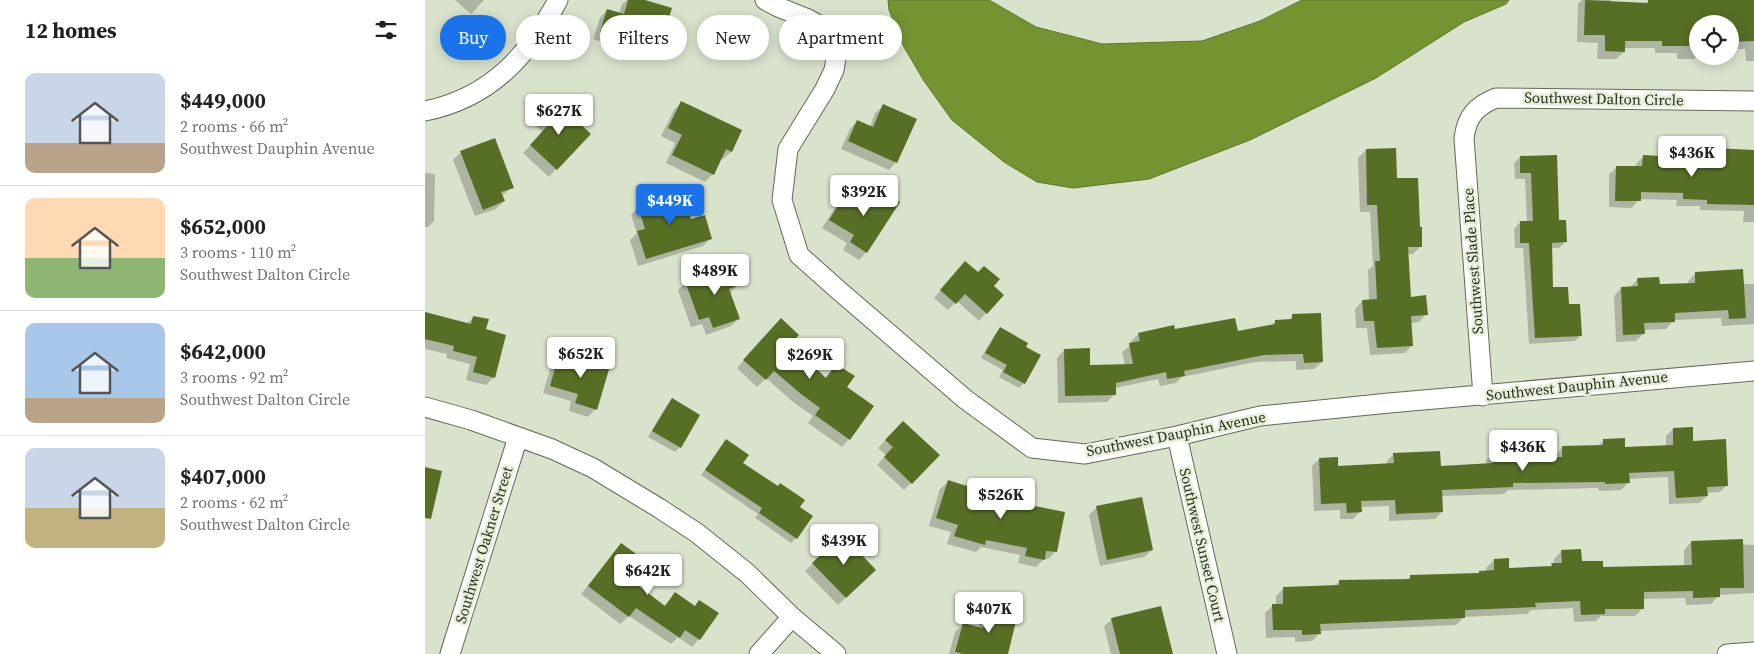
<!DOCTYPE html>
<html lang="en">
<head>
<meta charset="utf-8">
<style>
	body { margin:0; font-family:"Source Serif 4",serif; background:#f6f6f6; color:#202124; height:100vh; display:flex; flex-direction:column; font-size:19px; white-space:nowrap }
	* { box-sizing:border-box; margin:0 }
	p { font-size:16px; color:#757577 }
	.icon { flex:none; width:28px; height:28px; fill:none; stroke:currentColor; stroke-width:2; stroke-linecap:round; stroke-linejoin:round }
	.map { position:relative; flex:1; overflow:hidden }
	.panel { display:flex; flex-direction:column; background:#fff; width:425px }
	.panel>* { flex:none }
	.banner { position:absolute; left:15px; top:15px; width:475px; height:45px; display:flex; gap:10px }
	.controls { position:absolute; left:1264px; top:15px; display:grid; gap:10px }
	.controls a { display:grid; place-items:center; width:50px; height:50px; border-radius:50%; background:#fff; box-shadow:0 2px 12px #0003; font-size:25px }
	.price { position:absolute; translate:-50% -42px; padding:0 11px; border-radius:5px; background:#fff; color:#222; font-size:16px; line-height:32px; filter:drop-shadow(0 1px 2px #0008) }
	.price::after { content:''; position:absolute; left:50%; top:30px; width:15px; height:11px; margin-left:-8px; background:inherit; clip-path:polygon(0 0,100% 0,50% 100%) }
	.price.on { background:#1a73e8; color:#fff }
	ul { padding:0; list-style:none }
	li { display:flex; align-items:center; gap:15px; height:125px; padding:0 25px }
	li+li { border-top:1px solid #e0e0e0 }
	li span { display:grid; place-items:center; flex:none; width:140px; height:100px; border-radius:10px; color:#555 }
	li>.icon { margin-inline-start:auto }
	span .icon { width:60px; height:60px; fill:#fffc; stroke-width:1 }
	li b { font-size:21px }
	h2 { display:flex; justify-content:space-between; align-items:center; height:60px; padding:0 25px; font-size:21px }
	.pill { padding:0 18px; border-radius:22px; background:#fff; box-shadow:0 2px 12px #0003; font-size:18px; line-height:45px }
	.pill.on { background:#1a73e8; color:#fff }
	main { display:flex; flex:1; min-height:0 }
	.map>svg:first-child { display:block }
	.water { fill:#749432; stroke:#5e752e }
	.shadow { fill:#0003 }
	.building { fill:#576f25 }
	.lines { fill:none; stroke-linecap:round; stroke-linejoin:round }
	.street-casing { stroke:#626a56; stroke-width:21 }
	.street { stroke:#fff; stroke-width:19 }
	.labels { text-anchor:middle; stroke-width:5; stroke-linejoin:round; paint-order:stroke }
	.street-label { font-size:15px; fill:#2b2e25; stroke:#e6f0d8 }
</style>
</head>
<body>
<main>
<section class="panel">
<h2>12 homes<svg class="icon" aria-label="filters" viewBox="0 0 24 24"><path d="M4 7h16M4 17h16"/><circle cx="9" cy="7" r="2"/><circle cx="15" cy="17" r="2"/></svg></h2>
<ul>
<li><span style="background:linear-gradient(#c9d6e8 70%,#b9a48a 0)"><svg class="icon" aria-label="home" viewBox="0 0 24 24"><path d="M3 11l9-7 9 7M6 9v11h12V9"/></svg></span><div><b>$449,000</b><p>2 rooms · 66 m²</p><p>Southwest Dauphin Avenue</p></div></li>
<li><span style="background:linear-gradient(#ffd9b3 60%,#8fb573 0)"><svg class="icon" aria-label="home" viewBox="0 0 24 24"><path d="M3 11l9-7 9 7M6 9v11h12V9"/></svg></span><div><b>$652,000</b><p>3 rooms · 110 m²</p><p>Southwest Dalton Circle</p></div></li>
<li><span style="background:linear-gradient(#a9c7e8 75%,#b9a48a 0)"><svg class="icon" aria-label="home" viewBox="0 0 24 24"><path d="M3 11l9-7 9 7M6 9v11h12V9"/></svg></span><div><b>$642,000</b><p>3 rooms · 92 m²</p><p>Southwest Dalton Circle</p></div></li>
<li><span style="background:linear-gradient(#c9d6e8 60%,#c2b280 0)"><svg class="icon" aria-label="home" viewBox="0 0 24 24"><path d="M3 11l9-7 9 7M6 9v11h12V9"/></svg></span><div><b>$407,000</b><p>2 rooms · 62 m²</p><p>Southwest Dalton Circle</p></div></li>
</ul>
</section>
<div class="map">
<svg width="1329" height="654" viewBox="0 0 1329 654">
	<rect width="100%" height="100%" fill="#d9e2cb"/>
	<!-- water -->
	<path class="water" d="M 463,0 L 564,0 L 611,27 L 677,44 L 777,41 L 835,21 L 877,0 L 1084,0 L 1081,4 L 1039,22 L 951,78 L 825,140 L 724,179 L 648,188 L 612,182 L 579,162 L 527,120 L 499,81 L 479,47 L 464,10 Z"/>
	<!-- shadow -->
	<path class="shadow" d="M 30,0 L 59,0 L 46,14 Z
		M 202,0 L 215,0 L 245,9 L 235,42 L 227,49 L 224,48 L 217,55 L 168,39 L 175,18 L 182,10 L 194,14 L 197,4 Z
		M 1157,0 L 1186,0 L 1186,3 L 1220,4 L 1224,0 L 1329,0 L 1329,61 L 1321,61 L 1320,49 L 1305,49 L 1305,24 L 1272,24 L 1272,56 L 1269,59 L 1252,59 L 1252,53 L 1230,53 L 1230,48 L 1199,48 L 1199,52 L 1191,59 L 1172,59 L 1173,43 L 1152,42 L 1153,4 Z
		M 130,102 L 131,169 L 124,177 L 98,153 L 118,132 L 108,124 Z
		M 256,103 L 315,131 L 306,152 L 298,159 L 295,158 L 288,174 L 280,182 L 241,163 L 250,143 L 236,136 L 249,110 Z
		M 458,106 L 471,162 L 464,170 L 416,149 L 425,129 L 432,121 L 445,127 L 450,113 Z
		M 941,150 L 970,180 L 996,246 L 988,254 L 982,254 L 984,298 L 1001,314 L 994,322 L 985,323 L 987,345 L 980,353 L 945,355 L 942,328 L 931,328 L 930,309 L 937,301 L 944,301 L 943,270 L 948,266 L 945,212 L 935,212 L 933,158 Z
		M 1288,150 L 1329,150 L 1329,222 L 1318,222 L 1319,211 L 1275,210 L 1275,206 L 1251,206 L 1252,200 L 1214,199 L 1207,208 L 1184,207 L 1184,174 L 1192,167 L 1211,167 L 1211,164 L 1218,157 L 1235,162 L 1281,164 L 1281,157 Z
		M 36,152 L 87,187 L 77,196 L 79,201 L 71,209 L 50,216 L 28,160 Z
		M 1130,156 L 1132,221 L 1140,242 L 1134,248 L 1126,248 L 1127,289 L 1143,306 L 1156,335 L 1150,341 L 1104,344 L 1098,248 L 1090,248 L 1089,229 L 1095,222 L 1102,222 L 1100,179 L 1090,179 L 1089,163 L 1095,157 Z
		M 0,173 L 10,174 L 9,221 L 3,227 L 0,227 Z
		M 454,191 L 441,252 L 434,260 L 418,250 L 422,243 L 397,228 L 415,200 L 423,192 L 442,205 Z
		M 214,207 L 265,221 L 285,239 L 278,246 L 213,266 L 205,240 L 212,233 L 206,215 Z
		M 533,271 L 567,286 L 561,313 L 554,321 L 532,301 L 523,310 L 509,298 Z
		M 1270,274 L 1318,284 L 1329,284 L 1329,324 L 1297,326 L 1296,318 L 1249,320 L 1241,329 L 1218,330 L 1218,334 L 1211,341 L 1191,342 L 1189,296 L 1196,288 L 1205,287 L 1213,279 L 1234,286 L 1263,284 L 1263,281 Z
		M 261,282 L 313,285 L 305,293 L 314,318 L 306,326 L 281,335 L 277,324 L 266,327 L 253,290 Z
		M 0,312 L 41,324 L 49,317 L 60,330 L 69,377 L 61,385 L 41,380 L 45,364 L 21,358 L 22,354 L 0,349 Z
		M 868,316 L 897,362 L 889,369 L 871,370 L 871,361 L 830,362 L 757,377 L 751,383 L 735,386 L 733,379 L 690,388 L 690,394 L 682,402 L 633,403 L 632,358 L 639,350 L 664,366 L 700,365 L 697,352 L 707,344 L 706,341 L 714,334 L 749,331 L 812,333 L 846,326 L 850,321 L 863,321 Z
		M 349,328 L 363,344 L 400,378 L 411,365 L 421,388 L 424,439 L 417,447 L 383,423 L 388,416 L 368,402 L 341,378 L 332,387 L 312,368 Z
		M 575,329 L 599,348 L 599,383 L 594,388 L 574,377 L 578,370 L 556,358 L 570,334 Z
		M 136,353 L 170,409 L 163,417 L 144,411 L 146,401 L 118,393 L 128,360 Z
		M 247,400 L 274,416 L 255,447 L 250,452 L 223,437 L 242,405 Z
		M 478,422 L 513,455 L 479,490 L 452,465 L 461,455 L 453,448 Z
		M 1248,429 L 1267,442 L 1302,485 L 1295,492 L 1281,493 L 1282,496 L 1274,503 L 1244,504 L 1243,477 L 1203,479 L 1203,483 L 1196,490 L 1174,491 L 1173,488 L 1083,490 L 1079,494 L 1016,496 L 1017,512 L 1010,519 L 964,521 L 964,506 L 935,507 L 935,512 L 928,519 L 915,519 L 915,510 L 889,511 L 887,466 L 894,459 L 912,467 L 962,465 L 962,461 L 969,454 L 1015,467 L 1061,465 L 1061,460 L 1068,453 L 1085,460 L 1131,459 L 1131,454 L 1138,447 L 1172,447 L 1179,440 L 1199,448 L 1241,446 L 1241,436 Z
		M 301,441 L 316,463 L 373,508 L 371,538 L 366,543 L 330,518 L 333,514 L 276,475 Z
		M 523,482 L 553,491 L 555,488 L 572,500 L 638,513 L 630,552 L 623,559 L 619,559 L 611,567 L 593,563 L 595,555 L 556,547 L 551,552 L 522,544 L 526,532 L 504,526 L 515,489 Z
		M 672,507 L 727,550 L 719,557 L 675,566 L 664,515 Z
		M 417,536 L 449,570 L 413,605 L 380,571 Z
		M 1266,542 L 1329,545 L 1329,593 L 1294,595 L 1286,604 L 1261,605 L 1260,598 L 1218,599 L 1218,608 L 1210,616 L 1176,616 L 1171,621 L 1149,622 L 1148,608 L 1106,610 L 1102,614 L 1039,617 L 1031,625 L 894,631 L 894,634 L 887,641 L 870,642 L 870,637 L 841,638 L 840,613 L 848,605 L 851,605 L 851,596 L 858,589 L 909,586 L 915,581 L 982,580 L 985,577 L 1053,574 L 1062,572 L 1061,568 L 1069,560 L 1083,570 L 1124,567 L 1129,565 L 1129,559 L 1137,551 L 1155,563 L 1177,568 L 1259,566 L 1259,550 Z
		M 196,544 L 208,584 L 239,606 L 250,594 L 269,607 L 274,601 L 274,639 L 267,647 L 253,637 L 246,644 L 204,616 L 195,624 L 156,594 Z
		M 564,607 L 582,654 L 524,654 L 530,632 L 538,624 L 553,628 L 557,614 Z
		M 687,619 L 746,654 L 686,654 L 679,626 Z"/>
	<!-- building -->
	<path class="building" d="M 203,0 L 220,0 L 247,8 L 236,42 L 228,40 L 226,48 L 175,32 L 182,9 L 199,14 Z
		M 1160,0 L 1223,3 L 1223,0 L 1329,0 L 1329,41 L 1305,42 L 1305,24 L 1272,24 L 1272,46 L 1237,46 L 1237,41 L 1200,41 L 1200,52 L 1180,51 L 1180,35 L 1159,35 Z
		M 130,100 L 166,134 L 132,170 L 105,145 L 124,124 L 115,115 Z
		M 256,101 L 317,130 L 307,152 L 301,149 L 289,175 L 247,155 L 257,135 L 243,128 Z
		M 458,104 L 492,119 L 472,163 L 423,141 L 432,120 L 448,127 Z
		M 70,138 L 89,188 L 76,192 L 80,201 L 58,210 L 35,151 Z
		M 971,148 L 972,178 L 993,178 L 995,227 L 997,227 L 997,247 L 983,247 L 986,297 L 1001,295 L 1003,315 L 986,316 L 988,346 L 952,348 L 949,321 L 939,321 L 937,300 L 952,299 L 950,261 L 955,261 L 952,205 L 942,205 L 941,149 Z
		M 1288,148 L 1329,150 L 1329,205 L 1282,204 L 1282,200 L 1258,199 L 1258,193 L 1216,192 L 1216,201 L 1190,201 L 1191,166 L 1217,166 L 1218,155 L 1237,156 L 1237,161 L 1287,162 Z
		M 1132,155 L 1134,220 L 1141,220 L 1142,242 L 1127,243 L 1128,287 L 1143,287 L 1144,304 L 1155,304 L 1157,336 L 1110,338 L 1104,243 L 1095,243 L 1095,221 L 1108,221 L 1106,173 L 1095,173 L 1095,156 Z
		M 454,189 L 475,202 L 442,253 L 425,242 L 429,235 L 404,220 L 423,190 L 444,204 Z
		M 258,192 L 266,219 L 280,215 L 287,239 L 221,259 L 212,231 L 220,229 L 213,206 Z
		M 540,261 L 553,272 L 559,266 L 575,279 L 569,286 L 579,295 L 562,314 L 540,294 L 531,304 L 515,290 Z
		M 307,264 L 314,285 L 304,289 L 315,319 L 288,328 L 284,317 L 274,320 L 260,281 Z
		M 1318,269 L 1321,318 L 1304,319 L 1303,310 L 1250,313 L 1250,322 L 1219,323 L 1220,334 L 1198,335 L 1196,287 L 1213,286 L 1212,278 L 1234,277 L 1235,284 L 1270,283 L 1270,272 Z
		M 0,312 L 46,324 L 48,316 L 64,319 L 61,329 L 81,335 L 70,378 L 48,372 L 52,357 L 28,351 L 29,346 L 0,339 Z
		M 896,313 L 898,362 L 879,363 L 878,354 L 839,355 L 759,371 L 760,376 L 742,379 L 741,372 L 691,383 L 691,395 L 640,396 L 639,349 L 665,348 L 665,365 L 708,364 L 704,343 L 715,341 L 713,333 L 749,325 L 750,329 L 810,318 L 813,331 L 850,324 L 850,320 L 867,319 L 867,314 Z
		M 356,318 L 374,335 L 365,344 L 401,378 L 411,364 L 430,376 L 422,387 L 449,406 L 425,440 L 390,415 L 395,408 L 376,394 L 349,371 L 341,380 L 318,360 Z
		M 575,327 L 603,343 L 601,347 L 616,355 L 600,384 L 578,372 L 582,365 L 560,353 Z
		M 135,351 L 185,366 L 172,410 L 150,403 L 153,394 L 125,386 Z
		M 247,398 L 275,415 L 256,448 L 227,431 Z
		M 478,421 L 515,455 L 487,484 L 459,457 L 468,447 L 460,440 Z
		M 1268,427 L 1268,441 L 1301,439 L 1303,486 L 1282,487 L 1283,496 L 1251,498 L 1249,471 L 1204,473 L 1205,483 L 1180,484 L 1180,482 L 1088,483 L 1088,487 L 1017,490 L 1018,512 L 971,514 L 970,500 L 936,501 L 937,512 L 922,513 L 921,503 L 896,504 L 894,458 L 913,457 L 913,466 L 969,463 L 968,453 L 1015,451 L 1016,466 L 1068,463 L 1067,452 L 1086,451 L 1087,458 L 1137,457 L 1137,446 L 1178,445 L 1178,439 L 1200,438 L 1200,447 L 1248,445 L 1248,428 Z
		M 301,439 L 324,455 L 318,463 L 353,486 L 355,483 L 380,500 L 375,507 L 388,516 L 372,539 L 334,513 L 337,508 L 280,470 Z
		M 0,467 L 17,471 L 6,519 L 0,518 Z
		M 523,480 L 554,490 L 555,487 L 575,493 L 574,499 L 640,512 L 632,552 L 621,551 L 620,560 L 600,556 L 602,548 L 561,540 L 560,545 L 529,536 L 533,525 L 511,518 Z
		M 717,497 L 728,550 L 682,560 L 671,506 Z
		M 417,534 L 451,570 L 421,598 L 387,563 Z
		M 1318,539 L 1319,588 L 1295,588 L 1295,597 L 1268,598 L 1268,591 L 1219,592 L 1219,609 L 1180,609 L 1180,614 L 1156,615 L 1155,601 L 1110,603 L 1111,607 L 1040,610 L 1040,618 L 895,624 L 896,634 L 877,635 L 877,630 L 848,630 L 847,604 L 858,604 L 858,587 L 914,585 L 914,580 L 985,579 L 985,575 L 1054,573 L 1054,571 L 1069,570 L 1069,559 L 1084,558 L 1084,568 L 1127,566 L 1126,563 L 1137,563 L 1136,550 L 1156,549 L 1157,561 L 1178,561 L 1178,567 L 1267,565 L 1266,541 Z
		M 196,543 L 225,564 L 210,583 L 240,606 L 250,592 L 270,606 L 274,600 L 294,613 L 275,640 L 260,630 L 255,638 L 211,608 L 204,617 L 163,586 Z
		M 564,605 L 593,613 L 583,654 L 539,654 L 530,652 L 538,623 L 558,628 Z
		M 736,606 L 748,654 L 695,654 L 686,618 Z"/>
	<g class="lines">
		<!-- street casing -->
		<g class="street-casing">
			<path id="street" d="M 340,0 L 353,7 L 383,19 L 399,28 L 407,38 L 410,46 L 411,58 L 409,70 L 400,89 L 363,149 L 357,200 L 374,255 L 411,288 L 540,399 L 607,448 L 660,454 L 752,436 L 835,416 L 964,403 L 1329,371
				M 0,111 C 65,98 103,56 133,0
				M 1058,396 L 1039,138 C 1042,116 1051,106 1071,98 L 1329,101
				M 0,407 L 46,420 L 127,449 L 168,468 L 234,508 L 272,533 L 322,573 L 367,617 L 411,654
				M 752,436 L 802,654
				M 25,654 L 93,437
				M 334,654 L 367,617
				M 1302,654 L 1329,652"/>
		</g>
		<!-- street -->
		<use href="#street" class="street"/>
	</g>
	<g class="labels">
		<!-- street labels -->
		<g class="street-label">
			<text transform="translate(1179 99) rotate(1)" y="5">Southwest Dalton Circle</text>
			<text transform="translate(1048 261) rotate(-94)" y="5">Southwest Slade Place</text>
			<text transform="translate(1152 386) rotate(-6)" y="5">Southwest Dauphin Avenue</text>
			<text transform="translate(751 434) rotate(-11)" y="5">Southwest Dauphin Avenue</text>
			<text transform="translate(59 545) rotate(-73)" y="5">Southwest Oakner Street</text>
			<text transform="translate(777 545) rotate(77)" y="5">Southwest Sunset Court</text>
		</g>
	</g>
</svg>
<div class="controls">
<a><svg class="icon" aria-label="locate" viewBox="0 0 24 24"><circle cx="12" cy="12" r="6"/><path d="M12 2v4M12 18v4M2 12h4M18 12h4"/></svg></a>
</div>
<b class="price" style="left:134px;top:136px">$627K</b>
<b class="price" style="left:1267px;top:178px">$436K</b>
<b class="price" style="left:439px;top:217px">$392K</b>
<b class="price on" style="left:245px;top:226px">$449K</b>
<b class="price" style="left:290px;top:296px">$489K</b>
<b class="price" style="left:156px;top:379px">$652K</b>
<b class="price" style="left:385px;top:380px">$269K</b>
<b class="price" style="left:1098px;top:472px">$436K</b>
<b class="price" style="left:576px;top:520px">$526K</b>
<b class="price" style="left:419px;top:566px">$439K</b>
<b class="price" style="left:223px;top:596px">$642K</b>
<b class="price" style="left:564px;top:634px">$407K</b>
<div class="banner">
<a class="pill on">Buy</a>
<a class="pill">Rent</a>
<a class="pill">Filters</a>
<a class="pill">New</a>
<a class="pill">Apartment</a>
</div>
</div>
</main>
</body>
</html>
